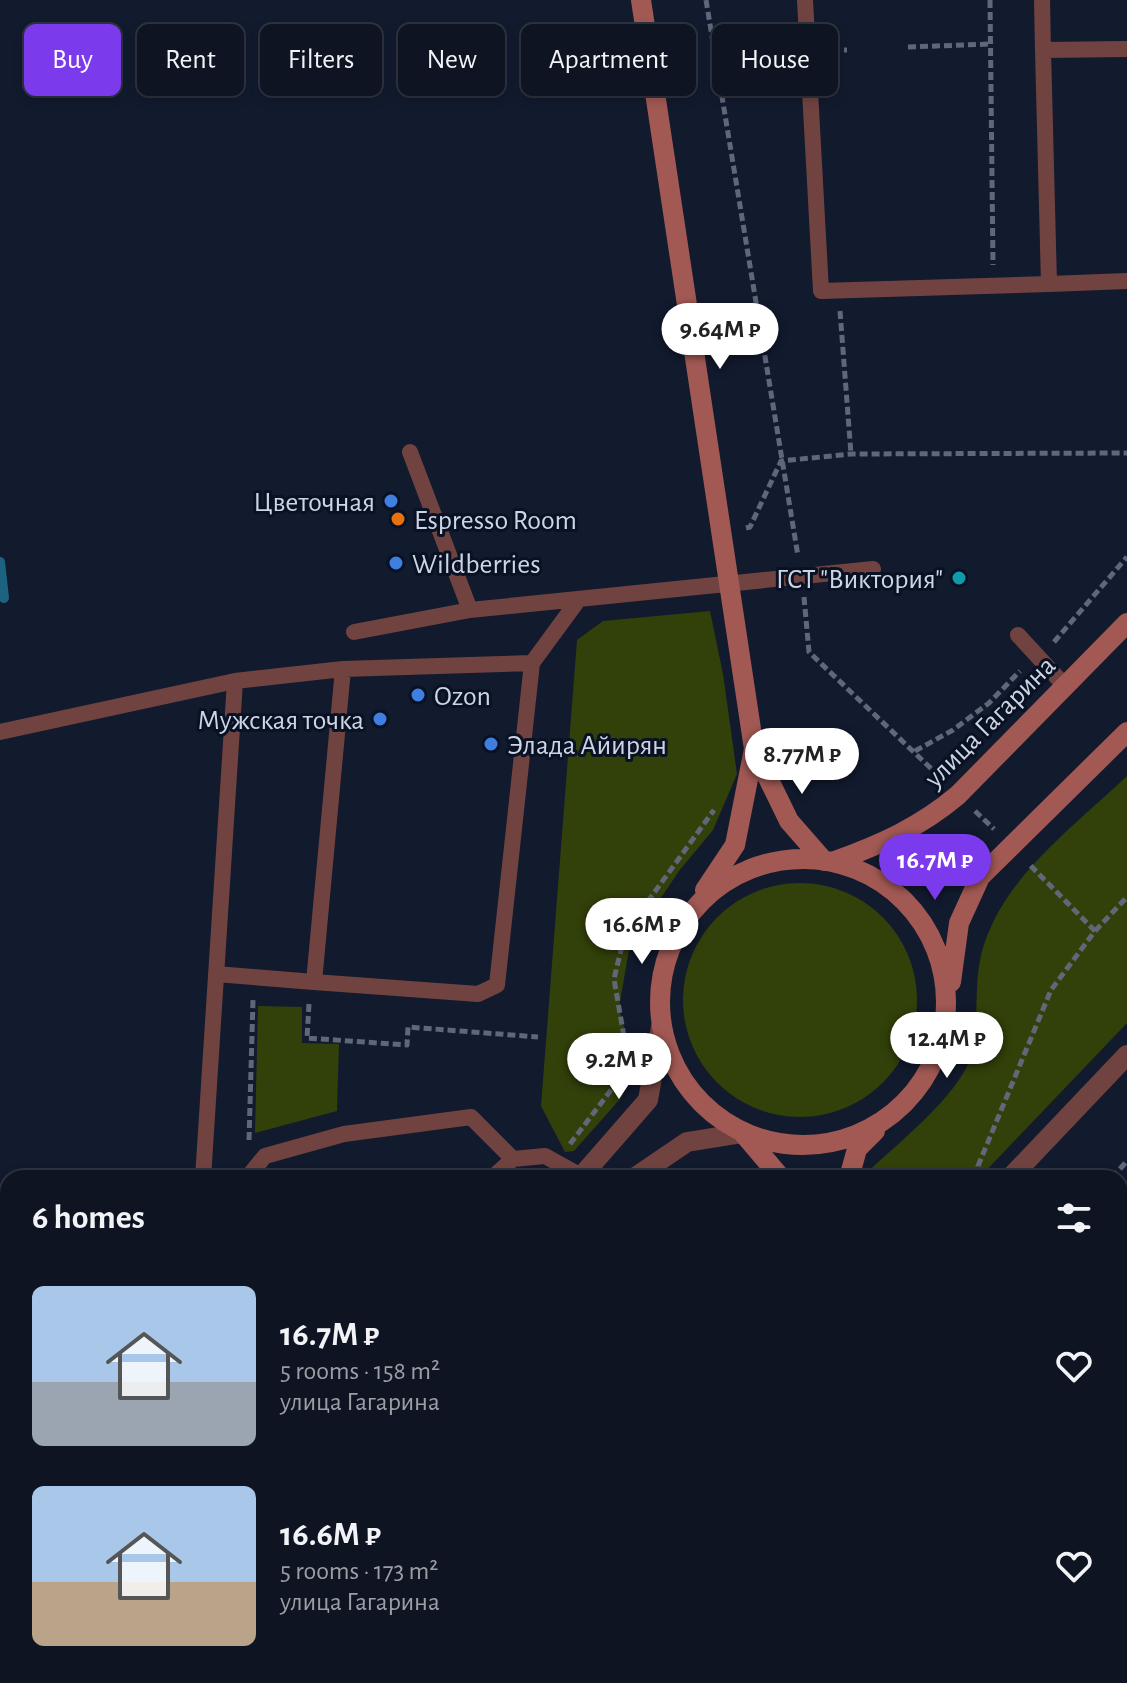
<!DOCTYPE html>
<html lang="en">
<head>
<meta charset="utf-8">
<style>
	body { margin:0; font-family:"Alegreya Sans",sans-serif; background:#171d2a; color:#f1f3f6; height:100vh; display:flex; flex-direction:column; font-size:30px; white-space:nowrap }
	* { box-sizing:border-box; margin:0 }
	p { font-size:26px; color:#9b9ea5 }
	.icon { flex:none; width:44px; height:44px; fill:none; stroke:currentColor; stroke-width:2; stroke-linecap:round; stroke-linejoin:round }
	.map { position:relative; flex:1; overflow:hidden }
	.side { position:absolute; left:0px; top:1170px; width:1128px; height:514px; display:flex; flex-direction:column; background:#0e1422; border-radius:24px 24px 0 0; box-shadow:0 4px 12px #0003,0 0 0 2px #2e3340 }
	.side>* { flex:none }
	.top-card { position:absolute; left:24px; top:24px; width:1080px; height:72px; display:flex; gap:16px }
	.price { position:absolute; translate:-50% -68px; padding:0 18px; border-radius:28px; background:#fff; color:#222; font-size:26px; line-height:52px; filter:drop-shadow(0 2px 4px #0008) }
	.price::after { content:''; position:absolute; left:50%; top:48px; width:24px; height:18px; margin-left:-12px; background:inherit; clip-path:polygon(0 0,100% 0,50% 100%) }
	.price.current { background:#7c3aed; color:#fff }
	ul { padding:0; list-style:none }
	li { display:flex; align-items:center; gap:24px; height:200px; padding:0 32px }
	li span { display:grid; place-items:center; flex:none; width:224px; height:160px; border-radius:12px; color:#555 }
	li>.icon { margin-inline-start:auto }
	span .icon { width:96px; height:96px; fill:#fffc; stroke-width:1 }
	li b { font-size:34px }
	h2 { display:flex; justify-content:space-between; align-items:center; height:96px; padding:0 32px; font-size:34px }
	.chip { padding:0 28px; border-radius:12px; background:#0e1422; box-shadow:0 4px 12px #0003,0 0 0 2px #2e3340; font-size:28px; line-height:72px }
	.chip.current { background:#7c3aed; color:#fff }
	.map>svg:first-child { display:block }
	.built { fill:#16203b }
	.green { fill:#32400a }
	.lines { fill:none; stroke-linecap:round; stroke-linejoin:round }
	.stream { stroke:#1c6382; stroke-width:10 }
	.path { stroke:#606779; stroke-width:5; stroke-dasharray:8 4; stroke-linecap:butt }
	.lane { stroke:#714340; stroke-width:16 }
	.street { stroke:#714340; stroke-width:20 }
	.secondary { stroke:#a25954; stroke-width:20 }
	.shop-dot { fill:#3f7fe0; stroke:#091124; stroke-width:3 }
	.food-dot { fill:#e8710a; stroke:#091124; stroke-width:3 }
	.culture-dot { fill:#0f9aa8; stroke:#091124; stroke-width:3 }
	.labels { text-anchor:middle; stroke-width:6; stroke-linejoin:round; paint-order:stroke }
	.poi-label { font-size:28px; fill:#ced4e2; stroke:#091124; text-anchor:start }
	.street-label { font-size:28px; fill:#ced4e2; stroke:#091124 }
</style>
</head>
<body>
<div class="map">
<svg width="1127" height="1683" viewBox="0 0 1127 1683">
	<rect width="100%" height="100%" fill="#121a2e"/>
	<!-- built -->
	<path class="built" d="M 496,1676 L 848,1676 L 849,1683 L 500,1683 Z"/>
	<!-- green -->
	<path class="green" d="M 710,611 L 723,674 L 737,774 L 713,830 L 679,871 L 630,944 L 619,1008 L 635,1069 L 621,1098 L 574,1151 L 565,1152 L 541,1106 L 577,640 L 603,621 Z
		M 1127,776 L 1127,1023 L 979,1178 L 866,1178 L 872,1168 C 902,1140 966,1089 973,1049 C 981,1007 970,973 990,929 C 1016,868 1080,821 1127,776 Z
		M683 1000a117 117 0 1 1 234 0a117 117 0 1 1-234 0Z
		M 258,1006 L 302,1007 L 302,1043 L 339,1044 L 337,1111 L 255,1133 Z"/>
	<g class="lines">
		<!-- stream -->
		<path class="stream" d="M 0,562 L 4,598"/>
		<!-- path -->
		<path class="path" d="M 706,0 L 798,556
			M 990,0 L 993,265
			M 908,47 L 991,44
			M 832,50 L 847,50
			M 840,311 L 851,454
			M 746,528 L 750,527 L 781,461 L 851,454 L 1127,453
			M 804,597 L 809,652 L 942,779
			M 1054,642 L 1127,557
			M 915,751 L 953,730 L 989,703 L 1020,671
			M 975,811 L 994,829
			M 1095,931 L 1127,897
			M 309,1004 L 307,1038 L 407,1045 L 408,1027 L 538,1037
			M 628,1060 L 614,979 L 625,933 L 714,810
			M 249,1140 L 253,1000
			M 570,1144 L 624,1073
			M 980,1178 L 978,1166 L 1051,990 L 1095,931 L 1029,864
			M 1112,1178 L 1127,1161
			M 0,1616 L 8,1617"/>
		<!-- lane -->
		<path class="lane" d="M 805,0 L 821,291 L 1049,284 L 1043,50
			M 1042,0 L 1043,50 L 1127,49
			M 1049,284 L 1127,281
			M 410,452 L 470,610 L 873,569
			M 354,632 L 470,610
			M 1018,635 L 1065,686
			M 532,663 L 343,669 L 314,982 L 478,994 L 497,985 L 532,663 L 579,599
			M 0,732 L 235,681
			M 216,974 L 314,982
			M 203,1178 L 235,681 L 343,669
			M 247,1178 L 265,1156 L 344,1134 L 471,1117 L 513,1159 L 545,1156 L 581,1176
			M 492,1178 L 513,1159
			M 1120,1409 L 1127,1402
			M 1120,1462 L 1127,1468
			M 1120,1626 L 1127,1620
			M 157,1676 L 165,1683
			M 345,1683 L 350,1676
			M 1054,1683 L 1064,1676"/>
		<!-- street -->
		<path class="street" d="M 580,1178 L 648,1100 L 661,1027
			M 634,1178 L 687,1142 L 743,1133
			M 1010,1178 L 1127,1055
			M 64,1683 L 71,1676
			M 116,1683 L 123,1676"/>
		<!-- secondary -->
		<path class="secondary" d="M 641,0 L 754,749 L 789,821 L 824,861
			M660 1002a143 143 0 1 1 286 0a143 143 0 1 1-286 0Z
			M 835,861 C 882,844 920,827 958,795 L 1127,623
			M 705,890 L 735,845 L 754,749
			M 951,982 L 959,923 L 980,877 L 1127,732
			M 743,1133 L 781,1178
			M 849,1178 L 857,1149 L 875,1131
			M 905,1676 L 906,1683"/>
	</g>
	<!-- markers -->
	<g class="shop-dot">
		<circle cx="391" cy="501" r="8"/>
		<circle cx="396" cy="563" r="8"/>
		<circle cx="418" cy="695" r="8"/>
		<circle cx="380" cy="719" r="8"/>
		<circle cx="491" cy="744" r="8"/>
	</g>
	<circle class="food-dot" cx="398" cy="519" r="8"/>
	<circle class="culture-dot" cx="959" cy="578" r="8"/>
	<g class="labels">
		<!-- poi labels -->
		<g class="poi-label">
			<text x="375" y="511" text-anchor="end">Цветочная</text>
			<text x="414" y="529">Espresso Room</text>
			<text x="412" y="573">Wildberries</text>
			<text x="943" y="588" text-anchor="end">ГСТ "Виктория"</text>
			<text x="434" y="705">Ozon</text>
			<text x="364" y="729" text-anchor="end">Мужская точка</text>
			<text x="507" y="754">Элада Айирян</text>
		</g>
		<!-- street labels -->
		<g class="street-label">
			<text transform="translate(989 721) rotate(-45)" y="10">улица Гагарина</text>
		</g>
	</g>
</svg>
<b class="price" style="left:720px;top:371px">9.64M ₽</b>
<b class="price" style="left:802px;top:796px">8.77M ₽</b>
<b class="price current" style="left:935px;top:902px">16.7M ₽</b>
<b class="price" style="left:642px;top:966px">16.6M ₽</b>
<b class="price" style="left:947px;top:1080px">12.4M ₽</b>
<b class="price" style="left:619px;top:1101px">9.2M ₽</b>
<div class="top-card">
<a class="chip current">Buy</a>
<a class="chip">Rent</a>
<a class="chip">Filters</a>
<a class="chip">New</a>
<a class="chip">Apartment</a>
<a class="chip">House</a>
</div>
<section class="side">
<h2>6 homes<svg class="icon" aria-label="filters" viewBox="0 0 24 24"><path d="M4 7h16M4 17h16"/><circle cx="9" cy="7" r="2"/><circle cx="15" cy="17" r="2"/></svg></h2>
<ul>
<li><span style="background:linear-gradient(#a9c7e8 60%,#9aa5b1 0)"><svg class="icon" aria-label="home" viewBox="0 0 24 24"><path d="M3 11l9-7 9 7M6 9v11h12V9"/></svg></span><div><b>16.7M ₽</b><p>5 rooms · 158 m²</p><p>улица Гагарина</p></div><svg class="icon" aria-label="heart" viewBox="0 0 24 24"><path d="M12 20l-8-8c-3-5 5-10 8-4 3-6 11-1 8 4z"/></svg></li>
<li><span style="background:linear-gradient(#a9c7e8 60%,#b9a48a 0)"><svg class="icon" aria-label="home" viewBox="0 0 24 24"><path d="M3 11l9-7 9 7M6 9v11h12V9"/></svg></span><div><b>16.6M ₽</b><p>5 rooms · 173 m²</p><p>улица Гагарина</p></div><svg class="icon" aria-label="heart" viewBox="0 0 24 24"><path d="M12 20l-8-8c-3-5 5-10 8-4 3-6 11-1 8 4z"/></svg></li>
</ul>
</section>
</div>
</body>
</html>
